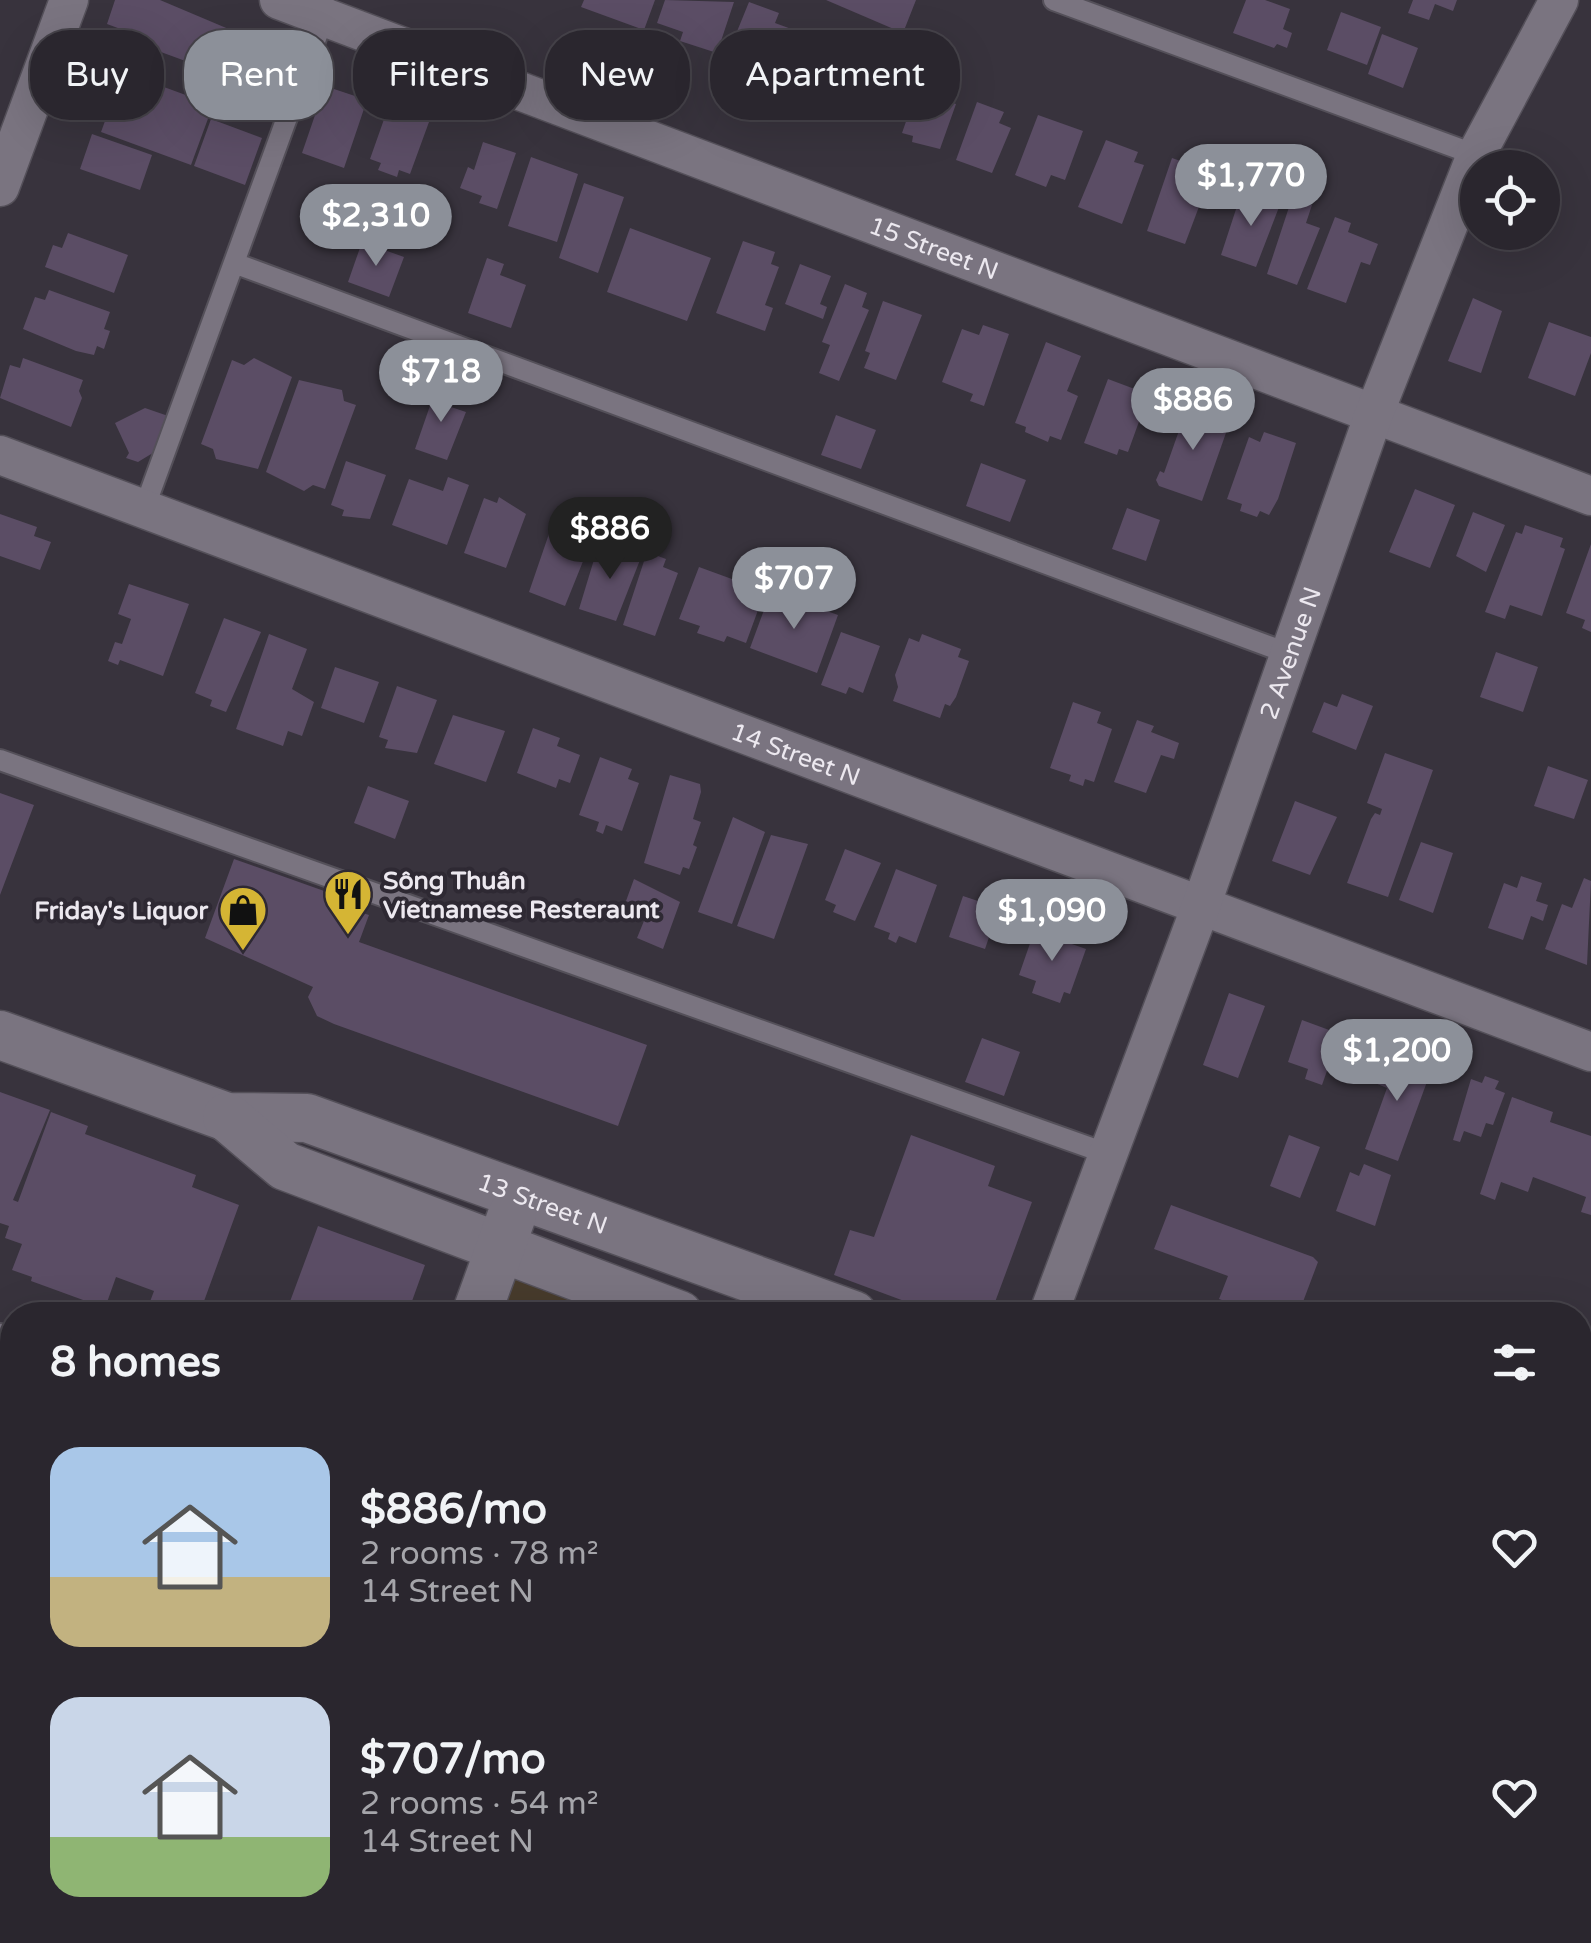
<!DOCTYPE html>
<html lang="en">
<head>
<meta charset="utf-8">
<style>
	body { margin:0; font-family:"Varela Round",sans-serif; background:#36323a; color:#f1f3f6; height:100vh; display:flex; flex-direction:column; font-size:38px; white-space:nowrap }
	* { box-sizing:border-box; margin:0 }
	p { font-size:32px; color:#a5a5aa }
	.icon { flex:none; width:55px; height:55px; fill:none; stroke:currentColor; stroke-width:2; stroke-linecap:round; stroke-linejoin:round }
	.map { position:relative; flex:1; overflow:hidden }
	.drawer { position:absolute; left:0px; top:1302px; width:1592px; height:642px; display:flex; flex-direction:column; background:#2a262e; border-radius:40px 40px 0 0; box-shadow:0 10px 40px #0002,0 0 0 2px #46434a }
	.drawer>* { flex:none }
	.banner { position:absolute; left:30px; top:30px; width:1000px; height:90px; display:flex; gap:20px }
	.controls { position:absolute; left:1460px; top:150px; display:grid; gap:20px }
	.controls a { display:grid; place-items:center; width:100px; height:100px; border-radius:50%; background:#2a262e; box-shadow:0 10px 40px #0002,0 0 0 2px #46434a; font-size:50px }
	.price { position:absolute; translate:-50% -85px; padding:0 22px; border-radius:35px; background:#8c9099; color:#fff; font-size:32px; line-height:65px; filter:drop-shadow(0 2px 5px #0008) }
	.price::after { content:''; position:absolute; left:50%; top:60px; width:30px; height:22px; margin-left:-15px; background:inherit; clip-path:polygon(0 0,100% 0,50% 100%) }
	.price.current { background:#222; color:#fff }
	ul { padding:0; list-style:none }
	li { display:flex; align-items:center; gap:30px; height:250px; padding:0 50px }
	li span { display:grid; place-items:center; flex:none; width:280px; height:200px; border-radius:30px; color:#555 }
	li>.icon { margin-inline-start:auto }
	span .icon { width:120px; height:120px; fill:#fffc; stroke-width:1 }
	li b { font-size:42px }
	h2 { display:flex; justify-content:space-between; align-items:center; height:120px; padding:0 50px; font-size:42px }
	.tag { padding:0 35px; border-radius:40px; background:#2a262e; box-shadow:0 10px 40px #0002,0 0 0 2px #46434a; font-size:35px; line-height:90px }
	.tag.current { background:#8c9099; color:#fff }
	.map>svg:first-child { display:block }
	.commercial { fill:#473b2c }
	.building { fill:#5b4d65 }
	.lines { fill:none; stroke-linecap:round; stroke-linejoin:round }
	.service-casing { stroke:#545059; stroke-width:24 }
	.minor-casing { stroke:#545059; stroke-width:41 }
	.tertiary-casing { stroke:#545059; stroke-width:51 }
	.service { stroke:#7a7480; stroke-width:20 }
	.minor { stroke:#7a7480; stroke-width:38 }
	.tertiary { stroke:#7a7480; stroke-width:48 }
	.labels { text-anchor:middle; stroke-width:8; stroke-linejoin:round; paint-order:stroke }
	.street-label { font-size:25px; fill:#ece8ef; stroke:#2e2933 }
	.poi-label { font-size:25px; font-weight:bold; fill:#ece8ef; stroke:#2e2933; text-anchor:start }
</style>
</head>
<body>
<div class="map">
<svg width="1591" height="1943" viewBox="0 0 1591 1943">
	<rect width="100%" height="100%" fill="#38333d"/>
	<!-- commercial -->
	<path class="commercial" d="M 504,1257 L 661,1315 L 481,1315 Z
		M 1580,1652 L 1591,1656 L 1591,1943 L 246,1943 L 250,1932 L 1580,1932 Z"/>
	<!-- building -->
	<path class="building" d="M 115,0 L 160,0 L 231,30 L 220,60 L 232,64 L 227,77 L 212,76 L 210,70 L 139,44 L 142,37 L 107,24 Z
		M 584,0 L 655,0 L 644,30 L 581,7 Z
		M 665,0 L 734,2 L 717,53 L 680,41 L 683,32 L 657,23 Z
		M 826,0 L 916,0 L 903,33 Z
		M 1246,0 L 1265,0 L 1290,9 L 1283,29 L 1292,33 L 1287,48 L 1277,44 L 1274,48 L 1233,33 Z
		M 1413,0 L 1457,0 L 1453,11 L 1435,4 L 1429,20 L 1408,13 Z
		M 749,2 L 779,13 L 775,23 L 805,34 L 789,79 L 727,56 Z
		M 1341,12 L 1381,27 L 1367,65 L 1327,50 Z
		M 1382,34 L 1418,48 L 1403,88 L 1368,74 Z
		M 842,38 L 863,45 L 857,61 L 872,67 L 858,106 L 847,103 L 843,114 L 827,108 L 831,97 L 820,93 Z
		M 123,72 L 213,105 L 191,165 L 101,132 Z
		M 325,86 L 367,100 L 344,168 L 302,153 Z
		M 933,86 L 947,91 L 944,100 L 956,104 L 940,149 L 912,142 L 913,136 L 902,133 L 917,90 L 930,95 Z
		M 977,102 L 1004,112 L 999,123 L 1011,128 L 992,173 L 956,160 Z
		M 388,108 L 429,122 L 410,174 L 399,170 L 397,177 L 378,170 L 381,163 L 370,159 Z
		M 1038,115 L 1083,131 L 1065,180 L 1051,175 L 1046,187 L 1015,175 Z
		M 211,119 L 262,138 L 245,185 L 194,166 Z
		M 92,134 L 152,155 L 140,190 L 80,169 Z
		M 1106,140 L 1138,152 L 1134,162 L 1144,165 L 1122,224 L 1078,207 Z
		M 483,142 L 516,153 L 497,209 L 479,203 L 482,196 L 460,188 L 468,167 L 474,170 Z
		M 531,157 L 578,174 L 557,242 L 508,226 Z
		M 1172,158 L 1212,172 L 1185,244 L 1147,231 Z
		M 584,183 L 624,197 L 598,273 L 559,258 Z
		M 1252,192 L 1281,202 L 1256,267 L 1221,255 L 1239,200 L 1248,203 Z
		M 1292,198 L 1312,205 L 1306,223 L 1320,228 L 1297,285 L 1267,274 Z
		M 1335,217 L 1351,223 L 1348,232 L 1378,244 L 1370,265 L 1361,262 L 1346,303 L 1307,289 Z
		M 630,228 L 711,258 L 687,321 L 607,292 Z
		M 68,233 L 128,255 L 114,293 L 45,267 L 53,245 L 62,248 Z
		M 743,241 L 775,252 L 771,264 L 779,267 L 765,305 L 773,308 L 765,331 L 716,313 Z
		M 362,242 L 404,257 L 389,297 L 348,282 Z
		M 487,258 L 504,264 L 500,275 L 526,285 L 511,328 L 468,313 Z
		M 800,264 L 831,276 L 820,304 L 827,307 L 823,319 L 785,304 Z
		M 845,284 L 867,293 L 862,307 L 869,310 L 839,381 L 819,373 L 830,345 L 822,342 Z
		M 49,290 L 110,312 L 104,329 L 110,331 L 104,349 L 97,346 L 94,355 L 76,351 L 23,329 L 35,297 L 45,300 Z
		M 1473,298 L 1502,311 L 1481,373 L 1448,361 Z
		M 883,301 L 922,315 L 896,380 L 864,368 L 870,353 L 865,351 Z
		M 1549,322 L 1591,337 L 1591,353 L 1575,396 L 1528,378 Z
		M 983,325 L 1009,334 L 984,406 L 970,401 L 973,394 L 942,382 L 962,329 L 979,335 Z
		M 1046,342 L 1081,356 L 1067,391 L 1078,396 L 1061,440 L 1050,436 L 1048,442 L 1025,432 L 1026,427 L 1015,423 Z
		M 23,358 L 83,380 L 79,391 L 82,398 L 71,427 L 0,398 L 10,365 L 20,368 Z
		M 254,358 L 292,377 L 258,469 L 216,459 L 213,449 L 201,444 L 232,360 L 244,365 Z
		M 1108,379 L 1140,391 L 1137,402 L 1145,405 L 1128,452 L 1119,449 L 1117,455 L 1084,443 Z
		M 299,380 L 342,390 L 344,401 L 356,405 L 325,489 L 313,485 L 304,491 L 266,472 Z
		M 439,383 L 454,388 L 448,406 L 466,412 L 447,460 L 415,449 L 432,400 L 438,403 L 434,398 Z
		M 1189,404 L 1216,413 L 1217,427 L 1227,430 L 1202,501 L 1159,486 L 1156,480 L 1160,471 L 1164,473 L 1181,425 L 1172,422 L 1176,411 L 1185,414 Z
		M 145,408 L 174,418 L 161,448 L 138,462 L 126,458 L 129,453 L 115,423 Z
		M 836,415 L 876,430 L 861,469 L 821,455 Z
		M 1264,432 L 1296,443 L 1278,499 L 1269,515 L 1260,511 L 1257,517 L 1240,511 L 1242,504 L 1227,499 L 1249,437 L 1260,442 Z
		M 346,461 L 386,475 L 370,519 L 342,516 L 344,510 L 331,505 Z
		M 981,463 L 1026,480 L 1010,522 L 966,506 Z
		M 448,477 L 469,485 L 447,545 L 392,525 L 409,479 L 443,491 Z
		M 1415,489 L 1455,505 L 1430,568 L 1389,552 Z
		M 499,497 L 526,514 L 506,568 L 464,553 L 484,498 L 497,503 Z
		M 1127,508 L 1160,520 L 1146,561 L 1112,549 Z
		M 1473,512 L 1505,525 L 1486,572 L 1456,556 Z
		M 0,514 L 37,527 L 34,536 L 51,542 L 40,570 L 0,556 Z
		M 552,525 L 592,539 L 565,606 L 529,592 Z
		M 1525,525 L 1563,538 L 1560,547 L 1565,549 L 1542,616 L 1510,605 L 1505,619 L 1485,612 L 1516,532 L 1522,534 Z
		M 612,541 L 636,550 L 634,558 L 640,560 L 616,621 L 579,609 L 596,553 L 607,557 Z
		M 1591,544 L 1591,632 L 1582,628 L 1585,620 L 1566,613 Z
		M 647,552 L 666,559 L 663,567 L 678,573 L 655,636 L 623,625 Z
		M 699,567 L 765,591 L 746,643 L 727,636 L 724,642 L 697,633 L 700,626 L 679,619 Z
		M 129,584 L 189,604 L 163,676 L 120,660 L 118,665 L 108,661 L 115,642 L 122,644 L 131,619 L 118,614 Z
		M 771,591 L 838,615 L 817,673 L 750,648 Z
		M 224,618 L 261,632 L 226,712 L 210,706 L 212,700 L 195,693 Z
		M 841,632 L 880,646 L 863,693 L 849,687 L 846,694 L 821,685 Z
		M 269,634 L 307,649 L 292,689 L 314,702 L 302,736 L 288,731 L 283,746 L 236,729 Z
		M 922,634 L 961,649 L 958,657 L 969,661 L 956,697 L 950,706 L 945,704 L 940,718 L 893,701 L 898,687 L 895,675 L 909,638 L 919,642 Z
		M 1496,652 L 1538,667 L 1523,712 L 1480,697 Z
		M 335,667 L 379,682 L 364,723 L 321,708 Z
		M 397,686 L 437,700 L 417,753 L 385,748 L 388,740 L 379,737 Z
		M 1342,694 L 1373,706 L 1356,750 L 1312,732 L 1324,702 L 1337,707 Z
		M 1073,702 L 1101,712 L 1097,723 L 1112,729 L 1094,782 L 1085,779 L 1083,786 L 1069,781 L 1071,775 L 1050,768 Z
		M 453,715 L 505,731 L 486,782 L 434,764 Z
		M 1137,720 L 1154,726 L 1151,732 L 1179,743 L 1174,759 L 1161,755 L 1146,793 L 1114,782 Z
		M 533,728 L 560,738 L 557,746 L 580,755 L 570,783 L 559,779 L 556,788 L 517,773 Z
		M 1385,753 L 1433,770 L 1388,897 L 1347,883 L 1371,819 L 1375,813 L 1380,815 L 1382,809 L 1367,803 Z
		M 600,757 L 632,769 L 628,779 L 639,783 L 622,831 L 606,825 L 603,834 L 596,831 L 599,822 L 579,815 Z
		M 1548,766 L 1588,780 L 1574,819 L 1534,806 Z
		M 670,775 L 700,784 L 701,792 L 693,819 L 701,822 L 693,845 L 697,847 L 689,869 L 683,867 L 680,875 L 644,863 Z
		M 368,786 L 409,801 L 395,839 L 354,823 Z
		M 0,793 L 34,805 L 0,895 Z
		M 1295,801 L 1337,817 L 1310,875 L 1272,861 Z
		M 733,817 L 765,832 L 732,924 L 698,912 Z
		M 771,835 L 808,844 L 774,939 L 737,926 Z
		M 1421,842 L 1453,853 L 1433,913 L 1399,900 Z
		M 845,849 L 881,863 L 855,921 L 833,912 L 836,905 L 825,900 Z
		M 234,859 L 341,897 L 338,905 L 369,915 L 359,942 L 647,1045 L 618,1126 L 334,1024 L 317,1016 L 308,997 L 313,987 L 205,938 Z
		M 896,869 L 937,885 L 916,943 L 899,936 L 896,943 L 888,939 L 890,933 L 874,927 Z
		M 1521,876 L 1542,883 L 1536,901 L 1548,905 L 1543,921 L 1531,916 L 1523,940 L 1488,928 L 1504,883 L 1517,888 Z
		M 1584,878 L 1591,881 L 1587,965 L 1545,949 L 1562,904 L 1572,908 Z
		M 634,879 L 680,902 L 663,949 L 637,938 L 648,911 L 626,901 Z
		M 963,896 L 999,908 L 985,949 L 949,937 Z
		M 1035,929 L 1072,937 L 1069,943 L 1086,949 L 1070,994 L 1064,992 L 1060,1003 L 1032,993 L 1036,981 L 1019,975 Z
		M 1229,993 L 1265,1006 L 1238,1078 L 1203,1065 Z
		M 1302,1020 L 1340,1034 L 1322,1085 L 1305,1079 L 1308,1069 L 1288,1062 Z
		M 982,1038 L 1020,1052 L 1004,1096 L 965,1082 Z
		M 1386,1051 L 1432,1068 L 1398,1161 L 1365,1149 L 1387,1088 L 1375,1083 Z
		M 1485,1076 L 1499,1081 L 1495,1089 L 1505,1093 L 1493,1125 L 1486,1123 L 1481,1137 L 1464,1131 L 1460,1142 L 1453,1140 L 1471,1079 L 1482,1083 Z
		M 0,1092 L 50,1110 L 13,1200 L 18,1202 L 51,1112 L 88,1126 L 85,1134 L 196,1175 L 192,1187 L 239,1205 L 199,1315 L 145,1315 L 154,1291 L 116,1277 L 105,1308 L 31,1281 L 32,1277 L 12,1270 L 22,1244 L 5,1238 L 9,1226 L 0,1223 Z
		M 1512,1097 L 1553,1112 L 1550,1122 L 1591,1136 L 1591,1215 L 1581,1212 L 1586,1197 L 1533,1177 L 1528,1192 L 1501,1182 L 1495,1200 L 1480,1194 Z
		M 911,1135 L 995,1166 L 988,1186 L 1032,1202 L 991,1313 L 987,1315 L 942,1315 L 834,1275 L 850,1230 L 874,1237 Z
		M 1289,1135 L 1320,1147 L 1300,1198 L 1270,1186 Z
		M 1364,1164 L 1391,1175 L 1375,1226 L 1336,1211 L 1350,1172 L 1359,1176 Z
		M 1171,1205 L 1313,1257 L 1318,1262 L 1298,1315 L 1264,1315 L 1219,1299 L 1228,1276 L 1154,1249 Z
		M 318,1226 L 425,1265 L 407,1315 L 285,1315 Z
		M 1580,1351 L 1591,1355 L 1591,1405 L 1580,1434 Z
		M 0,1405 L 12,1409 L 12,1448 L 0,1481 Z
		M 12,1721 L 12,1824 L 0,1820 L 0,1754 Z
		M 984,1932 L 1418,1932 L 1415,1943 L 980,1943 Z"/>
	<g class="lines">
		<!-- service casing -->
		<g class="service-casing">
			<path id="service" d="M 1054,0 L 1476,155
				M 234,263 L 1290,654
				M 144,509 L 327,8
				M 0,760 L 1108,1154
				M 0,1334 L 12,1339
				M 1580,1751 L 1591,1755
				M 1580,1851 L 1591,1820
				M 0,1909 L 12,1914
				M 61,1932 L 89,1943
				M 572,1943 L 576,1932
				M 938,1943 L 942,1932
				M 1433,1943 L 1437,1932
				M 1548,1943 L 1551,1932"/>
		</g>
		<!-- minor casing -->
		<g class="minor-casing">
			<g id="minor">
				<path id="s1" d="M 279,0 L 1591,496"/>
				<path d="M 0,187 L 69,0"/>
				<path id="s2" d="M 0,455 L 1591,1052"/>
				<path id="s3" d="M 1048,1315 L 1201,906 L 1374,414 L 1476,155 L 1559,0"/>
				<path d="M 0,1633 L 12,1638"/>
			</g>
		</g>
		<!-- tertiary casing -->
		<g class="tertiary-casing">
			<g id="tertiary">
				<path id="s4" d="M 0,1035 L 227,1117 L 307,1118 L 853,1315"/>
				<path d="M 227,1117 L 285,1166 L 679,1315"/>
				<path d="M 476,1315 L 512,1215"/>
				<path d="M 1580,1594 L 1591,1599"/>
				<path d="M 1580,1652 L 1591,1656"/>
				<path d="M 246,1943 L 250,1932"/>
			</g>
		</g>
		<!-- service -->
		<use href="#service" class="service"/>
		<!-- minor -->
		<use href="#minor" class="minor"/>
		<!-- tertiary -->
		<use href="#tertiary" class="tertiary"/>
	</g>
	<!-- icons -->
	<defs>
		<g id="restaurant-pin" transform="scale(2.5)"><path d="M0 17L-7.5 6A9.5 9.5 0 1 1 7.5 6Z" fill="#d5b534" stroke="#2e2933"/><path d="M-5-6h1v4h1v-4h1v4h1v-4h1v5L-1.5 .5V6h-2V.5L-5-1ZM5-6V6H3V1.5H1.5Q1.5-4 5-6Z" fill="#111"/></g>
		<g id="shop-pin" transform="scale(2.5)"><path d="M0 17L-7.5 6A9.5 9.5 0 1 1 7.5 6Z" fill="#d5b534" stroke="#2e2933"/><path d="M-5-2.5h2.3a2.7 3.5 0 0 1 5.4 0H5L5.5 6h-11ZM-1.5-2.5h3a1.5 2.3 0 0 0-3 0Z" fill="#111"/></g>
	</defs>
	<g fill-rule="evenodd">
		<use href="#restaurant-pin" x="348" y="894"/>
		<use href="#shop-pin" x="243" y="910"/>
	</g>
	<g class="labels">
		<!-- street labels -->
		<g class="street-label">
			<text dy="9" stroke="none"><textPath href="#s1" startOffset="700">15 Street N</textPath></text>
			<text dy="9" stroke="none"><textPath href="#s3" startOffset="705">2 Avenue N</textPath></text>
			<text dy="9" stroke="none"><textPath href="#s2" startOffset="850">14 Street N</textPath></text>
			<text dy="9" stroke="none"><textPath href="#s4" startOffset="572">13 Street N</textPath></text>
		</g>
		<!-- poi labels -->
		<g class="poi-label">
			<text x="383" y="889">Sông Thuân<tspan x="383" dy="29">Vietnamese Resteraunt</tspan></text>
			<text x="208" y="919" text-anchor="end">Friday's Liquor</text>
		</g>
	</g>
</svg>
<div class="controls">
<a><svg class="icon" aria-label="locate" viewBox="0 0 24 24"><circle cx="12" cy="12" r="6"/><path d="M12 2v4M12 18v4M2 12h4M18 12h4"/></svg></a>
</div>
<b class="price" style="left:1251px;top:229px">$1,770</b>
<b class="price" style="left:376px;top:269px">$2,310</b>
<b class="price" style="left:441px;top:425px">$718</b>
<b class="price" style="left:1193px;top:453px">$886</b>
<b class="price current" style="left:610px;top:582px">$886</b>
<b class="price" style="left:794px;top:632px">$707</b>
<b class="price" style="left:1052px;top:964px">$1,090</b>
<b class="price" style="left:1397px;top:1104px">$1,200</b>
<div class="banner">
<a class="tag">Buy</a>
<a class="tag current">Rent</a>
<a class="tag">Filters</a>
<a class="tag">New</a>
<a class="tag">Apartment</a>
</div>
<section class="drawer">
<h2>8 homes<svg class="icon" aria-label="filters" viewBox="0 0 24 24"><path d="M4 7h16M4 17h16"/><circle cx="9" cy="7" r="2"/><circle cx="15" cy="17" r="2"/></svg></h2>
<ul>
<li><span style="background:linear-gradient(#a9c7e8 65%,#c2b280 0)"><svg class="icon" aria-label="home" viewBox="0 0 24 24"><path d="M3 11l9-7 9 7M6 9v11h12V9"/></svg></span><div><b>$886/mo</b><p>2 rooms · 78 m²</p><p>14 Street N</p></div><svg class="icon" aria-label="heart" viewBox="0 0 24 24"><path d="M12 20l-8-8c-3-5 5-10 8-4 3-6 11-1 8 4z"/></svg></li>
<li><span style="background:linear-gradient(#c9d6e8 70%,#8fb573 0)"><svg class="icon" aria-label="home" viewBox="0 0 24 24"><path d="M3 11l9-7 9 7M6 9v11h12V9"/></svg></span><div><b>$707/mo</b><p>2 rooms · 54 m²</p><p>14 Street N</p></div><svg class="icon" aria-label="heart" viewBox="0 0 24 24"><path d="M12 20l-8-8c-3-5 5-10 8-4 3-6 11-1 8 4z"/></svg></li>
</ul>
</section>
</div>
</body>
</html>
